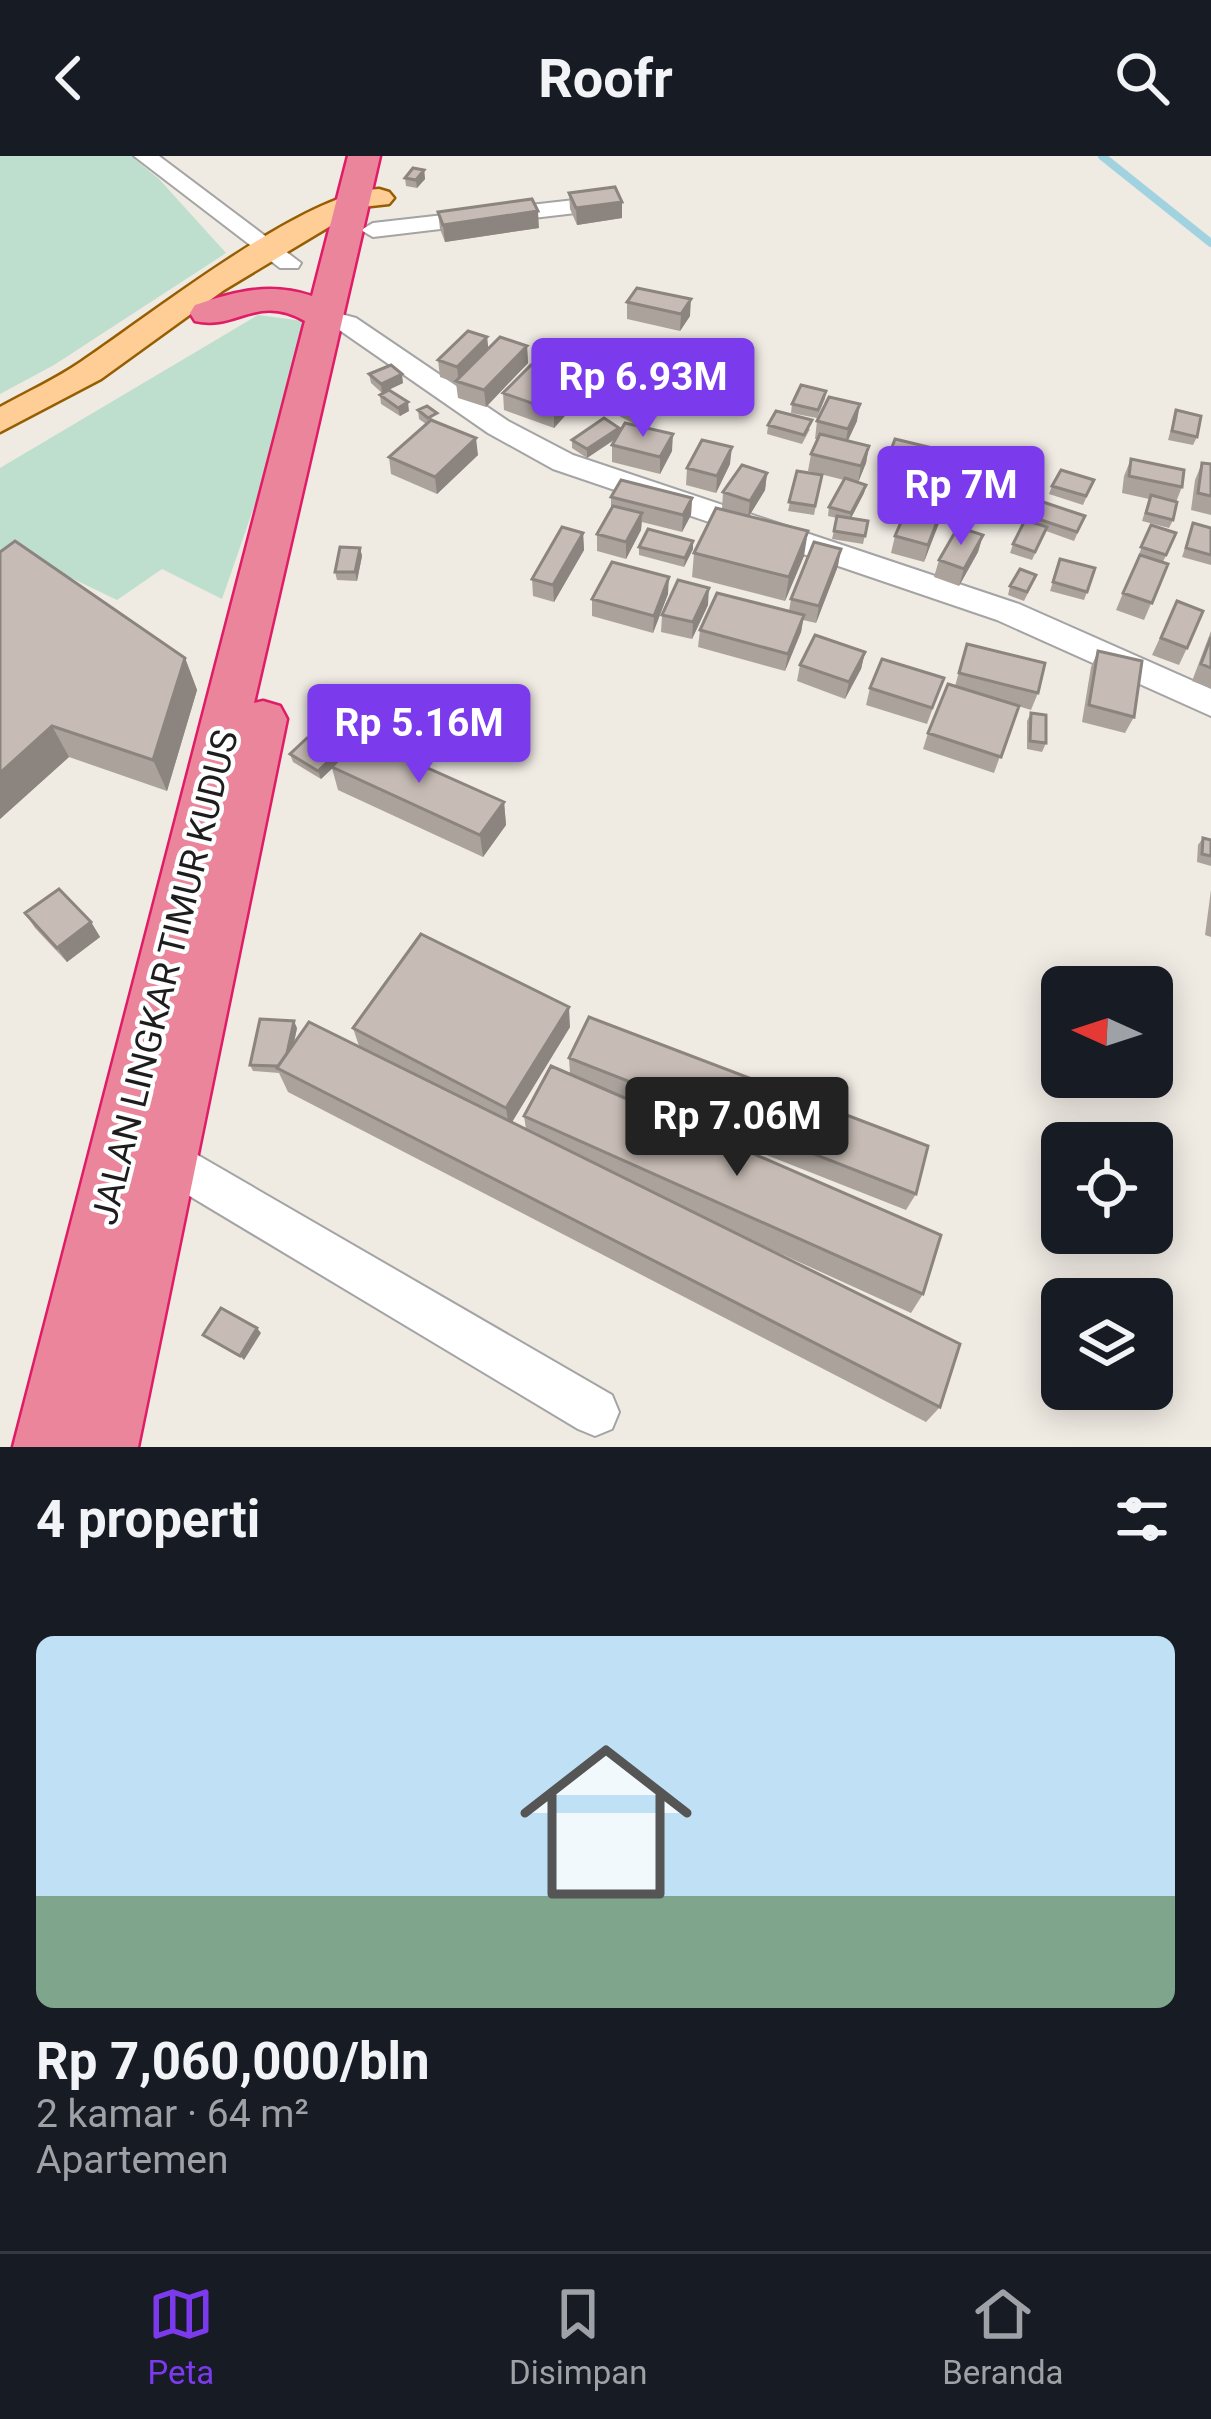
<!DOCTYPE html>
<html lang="id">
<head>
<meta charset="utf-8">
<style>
	body { margin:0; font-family:Roboto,sans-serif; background:#20242c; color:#f1f3f6; height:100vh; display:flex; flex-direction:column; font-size:45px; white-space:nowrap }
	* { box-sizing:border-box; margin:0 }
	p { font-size:39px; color:#9ea1a6 }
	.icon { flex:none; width:66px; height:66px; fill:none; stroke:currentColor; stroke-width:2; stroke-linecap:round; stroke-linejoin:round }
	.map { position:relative; height:1291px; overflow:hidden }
	.details { display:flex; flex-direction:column; background:#171b24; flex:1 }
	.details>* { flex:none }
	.needle { width:78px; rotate:273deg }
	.tools { position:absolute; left:1041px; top:810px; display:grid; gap:24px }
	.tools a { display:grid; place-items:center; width:132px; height:132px; border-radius:18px; background:#171b24; box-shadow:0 6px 30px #0003; font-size:60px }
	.price { position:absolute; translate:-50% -102px; padding:0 27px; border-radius:12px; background:#7c3aed; color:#fff; font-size:39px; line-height:78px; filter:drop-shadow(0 3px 6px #0008) }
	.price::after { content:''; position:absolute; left:50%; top:72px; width:36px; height:27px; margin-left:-18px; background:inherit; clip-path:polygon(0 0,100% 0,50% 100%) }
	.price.current { background:#222; color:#fff }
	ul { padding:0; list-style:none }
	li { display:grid; align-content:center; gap:24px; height:636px; padding:0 36px }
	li+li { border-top:3px solid #363941 }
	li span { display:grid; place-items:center; height:372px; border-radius:18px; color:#555 }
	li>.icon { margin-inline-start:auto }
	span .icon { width:216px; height:216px; fill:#fffc; stroke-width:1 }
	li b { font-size:51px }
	h2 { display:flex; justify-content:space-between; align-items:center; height:144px; padding:0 36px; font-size:51px }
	header { display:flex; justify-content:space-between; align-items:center; height:156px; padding:0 36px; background:#171b24; font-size:54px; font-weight:700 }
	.tabs { display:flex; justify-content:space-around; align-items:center; height:168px; border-top:3px solid #363941; background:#171b24; font-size:33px; color:#9ea1a6 }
	.tabs a { display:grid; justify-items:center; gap:6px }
	.tabs .current { color:#7c3aed }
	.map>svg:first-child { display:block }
	.wetland { fill:#bedece }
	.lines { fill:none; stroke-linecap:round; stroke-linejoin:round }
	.stream { stroke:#a0d3df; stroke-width:8 }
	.minor-casing { stroke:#a4a4a4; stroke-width:4 }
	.major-casing { stroke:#965e00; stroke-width:5 }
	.highway-casing { stroke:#e01c67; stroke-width:5 }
	.minor { fill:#fff; fill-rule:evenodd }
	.major { fill:#ffce97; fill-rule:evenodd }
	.highway { fill:#ea859c; fill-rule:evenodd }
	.wall { fill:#aba29c }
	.shaded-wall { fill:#8b847f }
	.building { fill:#c7bcb5; stroke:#8b847f; stroke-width:3 }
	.labels { text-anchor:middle; stroke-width:9; stroke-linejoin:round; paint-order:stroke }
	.street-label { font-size:36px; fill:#1d1d1d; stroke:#fff }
</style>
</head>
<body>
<header><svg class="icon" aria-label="back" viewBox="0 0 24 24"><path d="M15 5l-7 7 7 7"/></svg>Roofr<svg class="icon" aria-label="search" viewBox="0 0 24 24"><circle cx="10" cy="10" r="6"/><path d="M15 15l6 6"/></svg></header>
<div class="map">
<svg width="1211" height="1291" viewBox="0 0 1211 1291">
	<rect width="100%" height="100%" fill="#efeae2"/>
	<!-- wetland -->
	<path class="wetland" d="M 0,0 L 131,0 L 159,23 L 226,97 L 54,209 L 0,238 Z
		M 258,159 L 311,166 L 289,250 L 222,443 L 162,413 L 117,444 L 36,405 L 0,433 L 0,312 Z"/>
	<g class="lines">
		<!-- stream -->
		<path class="stream" d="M 1102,0 L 1211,87"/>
		<!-- minor casing -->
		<g class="minor-casing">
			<path id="minor" d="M 134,0 L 159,0 L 301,107 L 298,112 L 280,112 Z
				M 610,40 L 618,42 L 618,52 L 373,81 L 361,74 L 373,67 Z
				M 326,154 L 356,162 L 508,265 L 573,299 L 1019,448 L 1211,533 L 1211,560 L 997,464 L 553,313 L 488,277 L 338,173 L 317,167 L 313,162 Z
				M 163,979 L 612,1239 L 619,1256 L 612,1273 L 595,1280 L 578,1273 L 148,1015 L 141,1000 L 148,985 Z"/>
		</g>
		<!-- major casing -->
		<g class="major-casing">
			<path id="major" d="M 379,33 L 389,36 L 394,42 L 389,48 L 362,51 L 224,134 L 101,223 L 0,276 L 0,251 C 27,236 56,223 82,205 C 149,160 304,37 379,33 Z"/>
		</g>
		<!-- highway casing -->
		<g class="highway-casing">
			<path id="highway" d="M 348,0 L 380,0 L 254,547 L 263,545 L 280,550 L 287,563 L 138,1291 L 13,1291 L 305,165 C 256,137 237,175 195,165 L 190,157 L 195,149 C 236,135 270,126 312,140 Z"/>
		</g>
		<!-- minor -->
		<use href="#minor" class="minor"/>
		<!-- major -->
		<use href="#major" class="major"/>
		<!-- highway -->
		<use href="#highway" class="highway"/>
	</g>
	<!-- wall -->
	<path class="wall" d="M 424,14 L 425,23 L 417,32 L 406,30 L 405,22 Z
		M 569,37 L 622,46 L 622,62 L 577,69 L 570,53 Z
		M 438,56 L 539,72 L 445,86 L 440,73 Z
		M 627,146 L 690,160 L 680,175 L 627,163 Z
		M 487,181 L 488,193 L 527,190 L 528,207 L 486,251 L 458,242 L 456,227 L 440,221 L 438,204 Z
		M 369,218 L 403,227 L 382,237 L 371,227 Z
		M 580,225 L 581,242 L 554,272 L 504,254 L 503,237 Z
		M 826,235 L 825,243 L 817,262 L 791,257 L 792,248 Z
		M 380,239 L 409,255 L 400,260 L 381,248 Z
		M 612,247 L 654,254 L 634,268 L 612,256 Z
		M 418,254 L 438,266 L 478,299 L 437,338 L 391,318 L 389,301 L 426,268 L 419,263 Z
		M 1176,254 L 1197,281 L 1193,289 L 1168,284 Z
		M 817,265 L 857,265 L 848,285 L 869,290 L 866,307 L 858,326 L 866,329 L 864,337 L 851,362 L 868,365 L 863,388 L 832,383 L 837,362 L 828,360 L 829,351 L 844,324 L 808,315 L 811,298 L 818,283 L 815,283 Z
		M 768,269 L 810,273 L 802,288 L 767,278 Z
		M 619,277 L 672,295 L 660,318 L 612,306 L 612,289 L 616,283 L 587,302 L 572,292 L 572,284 Z
		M 1131,303 L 1182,331 L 1176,346 L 1173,364 L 1169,372 L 1142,365 L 1149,343 L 1122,337 L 1124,320 Z
		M 1202,307 L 1211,308 L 1211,359 L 1191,354 L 1195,324 Z
		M 730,308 L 716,337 L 686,329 L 687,312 Z
		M 886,308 L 933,310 L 926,329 L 949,335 L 924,406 L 891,397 L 895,380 L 915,333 L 882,325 Z
		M 797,315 L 822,319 L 814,359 L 788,355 Z
		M 985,315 L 1026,351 L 1021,368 L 973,358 Z
		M 767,317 L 765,334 L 749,360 L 804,400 L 785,445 L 692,421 L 694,397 L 722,353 L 723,336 Z
		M 1094,324 L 1083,349 L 1049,338 L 1052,330 Z
		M 611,341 L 692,342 L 691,359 L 682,376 L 642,366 L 641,374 L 626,403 L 597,395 L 597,378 L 611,353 Z
		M 1040,345 L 1085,360 L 1074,385 L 1046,375 L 1032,404 L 1010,397 L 1013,388 L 1030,366 Z
		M 1193,367 L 1211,372 L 1211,409 L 1182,401 Z
		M 1151,369 L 1176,377 L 1163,406 L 1168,408 L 1144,464 L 1116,454 Z
		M 583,377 L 584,394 L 554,446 L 533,440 L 532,423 Z
		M 983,379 L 978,396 L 959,430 L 934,421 L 939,404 Z
		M 639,391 L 693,393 L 684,411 L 639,399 Z
		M 360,392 L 362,400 L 357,425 L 337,424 L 335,416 Z
		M 0,396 L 185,502 L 197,534 L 167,635 L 69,601 L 0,663 Z
		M 1060,403 L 1087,436 L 1084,444 L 1050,435 Z
		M 838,410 L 816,467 L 803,464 L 801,476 L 785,515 L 698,491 L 700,474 L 789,455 L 791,443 Z
		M 1033,427 L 1024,445 L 1008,439 L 1010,430 Z
		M 668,438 L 653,477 L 592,460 L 592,443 Z
		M 1177,445 L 1187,492 L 1179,509 L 1152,499 Z
		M 708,449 L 692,483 L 661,476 L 662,459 Z
		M 1211,475 L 1211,532 L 1192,525 Z
		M 967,488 L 1038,537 L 1031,554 L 1018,550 L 994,617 L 923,593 L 928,577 L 955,530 Z
		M 1098,495 L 1134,561 L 1125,577 L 1082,566 L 1091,511 Z
		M 865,496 L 861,513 L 845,543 L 797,525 L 800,509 Z
		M 944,522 L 927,568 L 866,549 L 870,532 Z
		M 1031,557 L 1046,587 L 1042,596 L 1027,593 L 1027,565 Z
		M 290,598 L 335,599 L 337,605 L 504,646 L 506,669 L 483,701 L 338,634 L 332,612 L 321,623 L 293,606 Z
		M 1203,682 L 1211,684 L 1211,710 L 1197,706 L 1198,689 Z
		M 1211,734 L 1211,781 L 1205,779 Z
		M 25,757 L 91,766 L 100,781 L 67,806 L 35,772 Z
		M 570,871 L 512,966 L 526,973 L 524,960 L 570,918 L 569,902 L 916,1038 L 906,1054 L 657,956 L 923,1138 L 911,1157 L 755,1086 L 940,1251 L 926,1266 L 288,936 L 279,917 L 253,915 L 250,909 L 297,872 L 294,887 L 359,890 L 353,872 Z"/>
	<!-- shaded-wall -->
	<path class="shaded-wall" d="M 424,14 L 425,23 L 417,32 L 416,24 Z
		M 622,46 L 622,62 L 577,69 L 576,52 Z
		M 538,55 L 539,72 L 445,86 L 443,69 Z
		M 691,143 L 690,160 L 680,175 L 681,158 Z
		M 487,181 L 489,198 L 459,228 L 457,211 Z
		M 527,190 L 528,207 L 486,251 L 484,234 Z
		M 402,218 L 403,227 L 382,237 L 381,228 Z
		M 580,225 L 581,242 L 554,272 L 554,255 Z
		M 654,245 L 654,254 L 634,268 L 634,259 Z
		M 408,246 L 409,255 L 400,260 L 398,252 Z
		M 860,248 L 857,265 L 845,290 L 848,273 Z
		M 619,272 L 619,280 L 587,302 L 587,293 Z
		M 673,278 L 672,295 L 660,318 L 660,301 Z
		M 476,282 L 478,299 L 437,338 L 435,321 Z
		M 869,290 L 866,307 L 858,327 L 861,310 Z
		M 732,291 L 730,308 L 716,337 L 717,320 Z
		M 767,317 L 765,334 L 748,362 L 750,345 Z
		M 866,329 L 864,337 L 849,366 L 851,357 Z
		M 949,335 L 945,352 L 924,406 L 928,389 Z
		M 692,342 L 691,359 L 682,376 L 683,359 Z
		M 642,357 L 641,374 L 626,403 L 626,386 Z
		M 808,375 L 804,400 L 785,445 L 789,421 Z
		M 583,377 L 584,394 L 554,446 L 553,429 Z
		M 983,379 L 978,396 L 959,430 L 964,413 Z
		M 693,385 L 693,393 L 684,411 L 685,402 Z
		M 360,392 L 362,400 L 357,425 L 355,416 Z
		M 841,393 L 838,410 L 816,467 L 819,450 Z
		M 669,421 L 668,438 L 653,477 L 654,460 Z
		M 709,432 L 708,449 L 692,483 L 693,466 Z
		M 804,459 L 801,476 L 785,515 L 788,498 Z
		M 865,496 L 861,513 L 845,543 L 849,526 Z
		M 185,502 L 197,534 L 167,635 L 153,604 Z
		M 52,570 L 69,601 L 0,663 L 0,617 Z
		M 335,599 L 337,608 L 321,623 L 318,615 Z
		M 504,646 L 506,669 L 483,701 L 480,679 Z
		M 91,766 L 100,781 L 67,806 L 57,792 Z
		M 569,851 L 570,871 L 509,971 L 506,952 Z
		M 294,865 L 297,872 L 287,917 L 284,910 Z
		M 257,1172 L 261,1177 L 244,1204 L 240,1200 Z"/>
	<!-- building -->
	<path class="building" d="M 413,12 L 424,14 L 416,24 L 405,22 Z
		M 615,31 L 622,46 L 576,52 L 569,37 Z
		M 532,43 L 538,55 L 443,69 L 438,56 Z
		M 637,132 L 691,143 L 681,158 L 627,146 Z
		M 468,175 L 487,181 L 457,211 L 438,204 Z
		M 500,181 L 527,190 L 484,234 L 456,225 Z
		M 391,209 L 402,218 L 381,228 L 369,218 Z
		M 531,209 L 580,225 L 554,255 L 503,237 Z
		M 801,229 L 826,235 L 818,254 L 792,248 Z
		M 389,234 L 408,246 L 398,252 L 380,239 Z
		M 632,234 L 654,245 L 634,259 L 612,247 Z
		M 829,241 L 860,248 L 848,273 L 817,265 Z
		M 427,250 L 437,257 L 428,262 L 418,254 Z
		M 1176,254 L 1201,260 L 1197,281 L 1172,275 Z
		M 776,255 L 812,264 L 804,279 L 768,269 Z
		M 604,262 L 619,272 L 587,293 L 572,284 Z
		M 431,264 L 476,282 L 435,321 L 389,301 Z
		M 625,267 L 673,278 L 660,301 L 612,289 Z
		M 820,278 L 869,290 L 861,310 L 811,298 Z
		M 895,283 L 937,293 L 928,318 L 886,308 Z
		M 702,284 L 732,291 L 717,320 L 687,312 Z
		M 1131,303 L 1184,314 L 1182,331 L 1129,320 Z
		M 1202,307 L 1211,308 L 1211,340 L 1198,337 Z
		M 742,309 L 767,317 L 750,345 L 723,336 Z
		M 1061,314 L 1094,324 L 1086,340 L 1052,330 Z
		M 797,315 L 822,319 L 815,350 L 789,346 Z
		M 985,315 L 1032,324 L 1026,351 L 978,341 Z
		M 845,322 L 866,329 L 851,357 L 829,351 Z
		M 621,324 L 692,342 L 683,359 L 611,341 Z
		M 918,327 L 949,335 L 928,389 L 895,380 Z
		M 1151,339 L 1177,346 L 1173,364 L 1146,357 Z
		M 1040,345 L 1085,360 L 1077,376 L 1032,361 Z
		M 613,350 L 642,357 L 626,386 L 597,378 Z
		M 716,352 L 808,375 L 789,421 L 694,397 Z
		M 837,360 L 868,365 L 865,380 L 834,375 Z
		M 1025,364 L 1047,371 L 1035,396 L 1013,388 Z
		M 1193,367 L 1211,372 L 1211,399 L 1186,392 Z
		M 1151,369 L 1176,377 L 1166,399 L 1141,391 Z
		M 562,371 L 583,377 L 553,429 L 532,423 Z
		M 958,371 L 983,379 L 964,413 L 939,404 Z
		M 648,373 L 693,385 L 685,402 L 639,391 Z
		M 15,385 L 185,502 L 153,604 L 52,570 L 0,617 L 0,396 Z
		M 814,386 L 841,393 L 819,450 L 791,443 Z
		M 340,391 L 360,392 L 355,416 L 335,416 Z
		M 1140,399 L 1168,408 L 1152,447 L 1123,437 Z
		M 1060,403 L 1095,412 L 1087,436 L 1053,426 Z
		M 612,406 L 669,421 L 654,460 L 592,443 Z
		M 1020,413 L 1036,419 L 1027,436 L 1010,430 Z
		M 678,424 L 709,432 L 693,466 L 662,459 Z
		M 717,437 L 804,459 L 788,498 L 700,474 Z
		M 1177,445 L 1203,455 L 1187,492 L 1161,482 Z
		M 815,479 L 865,496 L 849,526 L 800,509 Z
		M 1211,481 L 1211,512 L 1201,508 Z
		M 967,488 L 1045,507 L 1038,537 L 959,517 Z
		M 1098,495 L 1142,505 L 1134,561 L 1089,549 Z
		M 882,503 L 944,522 L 932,552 L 870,532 Z
		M 948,528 L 1019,550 L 1001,601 L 928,577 Z
		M 1031,557 L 1046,559 L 1046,587 L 1030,585 Z
		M 358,581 L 504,646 L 480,679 L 332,611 Z
		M 307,582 L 335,599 L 318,615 L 290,598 Z
		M 1203,682 L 1211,684 L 1211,700 L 1202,698 Z
		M 59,733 L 91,766 L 57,792 L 25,757 Z
		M 421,778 L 569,851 L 506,952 L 353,872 Z
		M 589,861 L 928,990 L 916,1038 L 569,902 Z
		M 260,863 L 294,865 L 287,897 L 278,910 L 250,909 Z
		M 309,866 L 960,1188 L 940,1251 L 277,912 Z
		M 551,910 L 941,1079 L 923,1138 L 524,960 Z
		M 221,1152 L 257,1172 L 240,1200 L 203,1179 Z"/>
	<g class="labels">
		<!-- street labels -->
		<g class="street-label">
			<text transform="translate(164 821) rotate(-76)" y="13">JALAN LINGKAR TIMUR KUDUS</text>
		</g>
	</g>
</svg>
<div class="tools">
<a><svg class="needle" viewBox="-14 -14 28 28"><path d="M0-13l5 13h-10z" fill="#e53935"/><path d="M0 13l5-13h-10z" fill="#9ea1a6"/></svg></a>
<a><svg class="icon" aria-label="locate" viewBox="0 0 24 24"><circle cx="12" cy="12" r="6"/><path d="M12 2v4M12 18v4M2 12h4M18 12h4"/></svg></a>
<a><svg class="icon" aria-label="layers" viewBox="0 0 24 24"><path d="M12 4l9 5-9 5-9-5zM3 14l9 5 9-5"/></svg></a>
</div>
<b class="price" style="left:643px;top:284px">Rp 6.93M</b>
<b class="price" style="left:961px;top:392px">Rp 7M</b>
<b class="price" style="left:419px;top:630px">Rp 5.16M</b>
<b class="price current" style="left:737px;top:1023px">Rp 7.06M</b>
</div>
<section class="details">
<h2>4 properti<svg class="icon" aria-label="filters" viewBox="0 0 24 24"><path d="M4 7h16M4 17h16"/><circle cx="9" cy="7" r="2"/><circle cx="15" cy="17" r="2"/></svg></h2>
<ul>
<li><span style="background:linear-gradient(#bfe0f5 70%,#7fa58c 0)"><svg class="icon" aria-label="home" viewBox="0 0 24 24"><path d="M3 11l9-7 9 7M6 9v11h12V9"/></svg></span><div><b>Rp 7,060,000/bln</b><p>2 kamar · 64 m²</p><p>Apartemen</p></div></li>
</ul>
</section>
<nav class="tabs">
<a class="current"><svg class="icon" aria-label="map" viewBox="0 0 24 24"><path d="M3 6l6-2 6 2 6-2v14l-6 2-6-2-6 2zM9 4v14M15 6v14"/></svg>Peta</a>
<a><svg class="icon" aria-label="saved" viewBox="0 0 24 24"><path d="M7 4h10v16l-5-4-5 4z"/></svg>Disimpan</a>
<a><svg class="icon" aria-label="home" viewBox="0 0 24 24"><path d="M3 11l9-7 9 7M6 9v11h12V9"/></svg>Beranda</a>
</nav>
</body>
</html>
